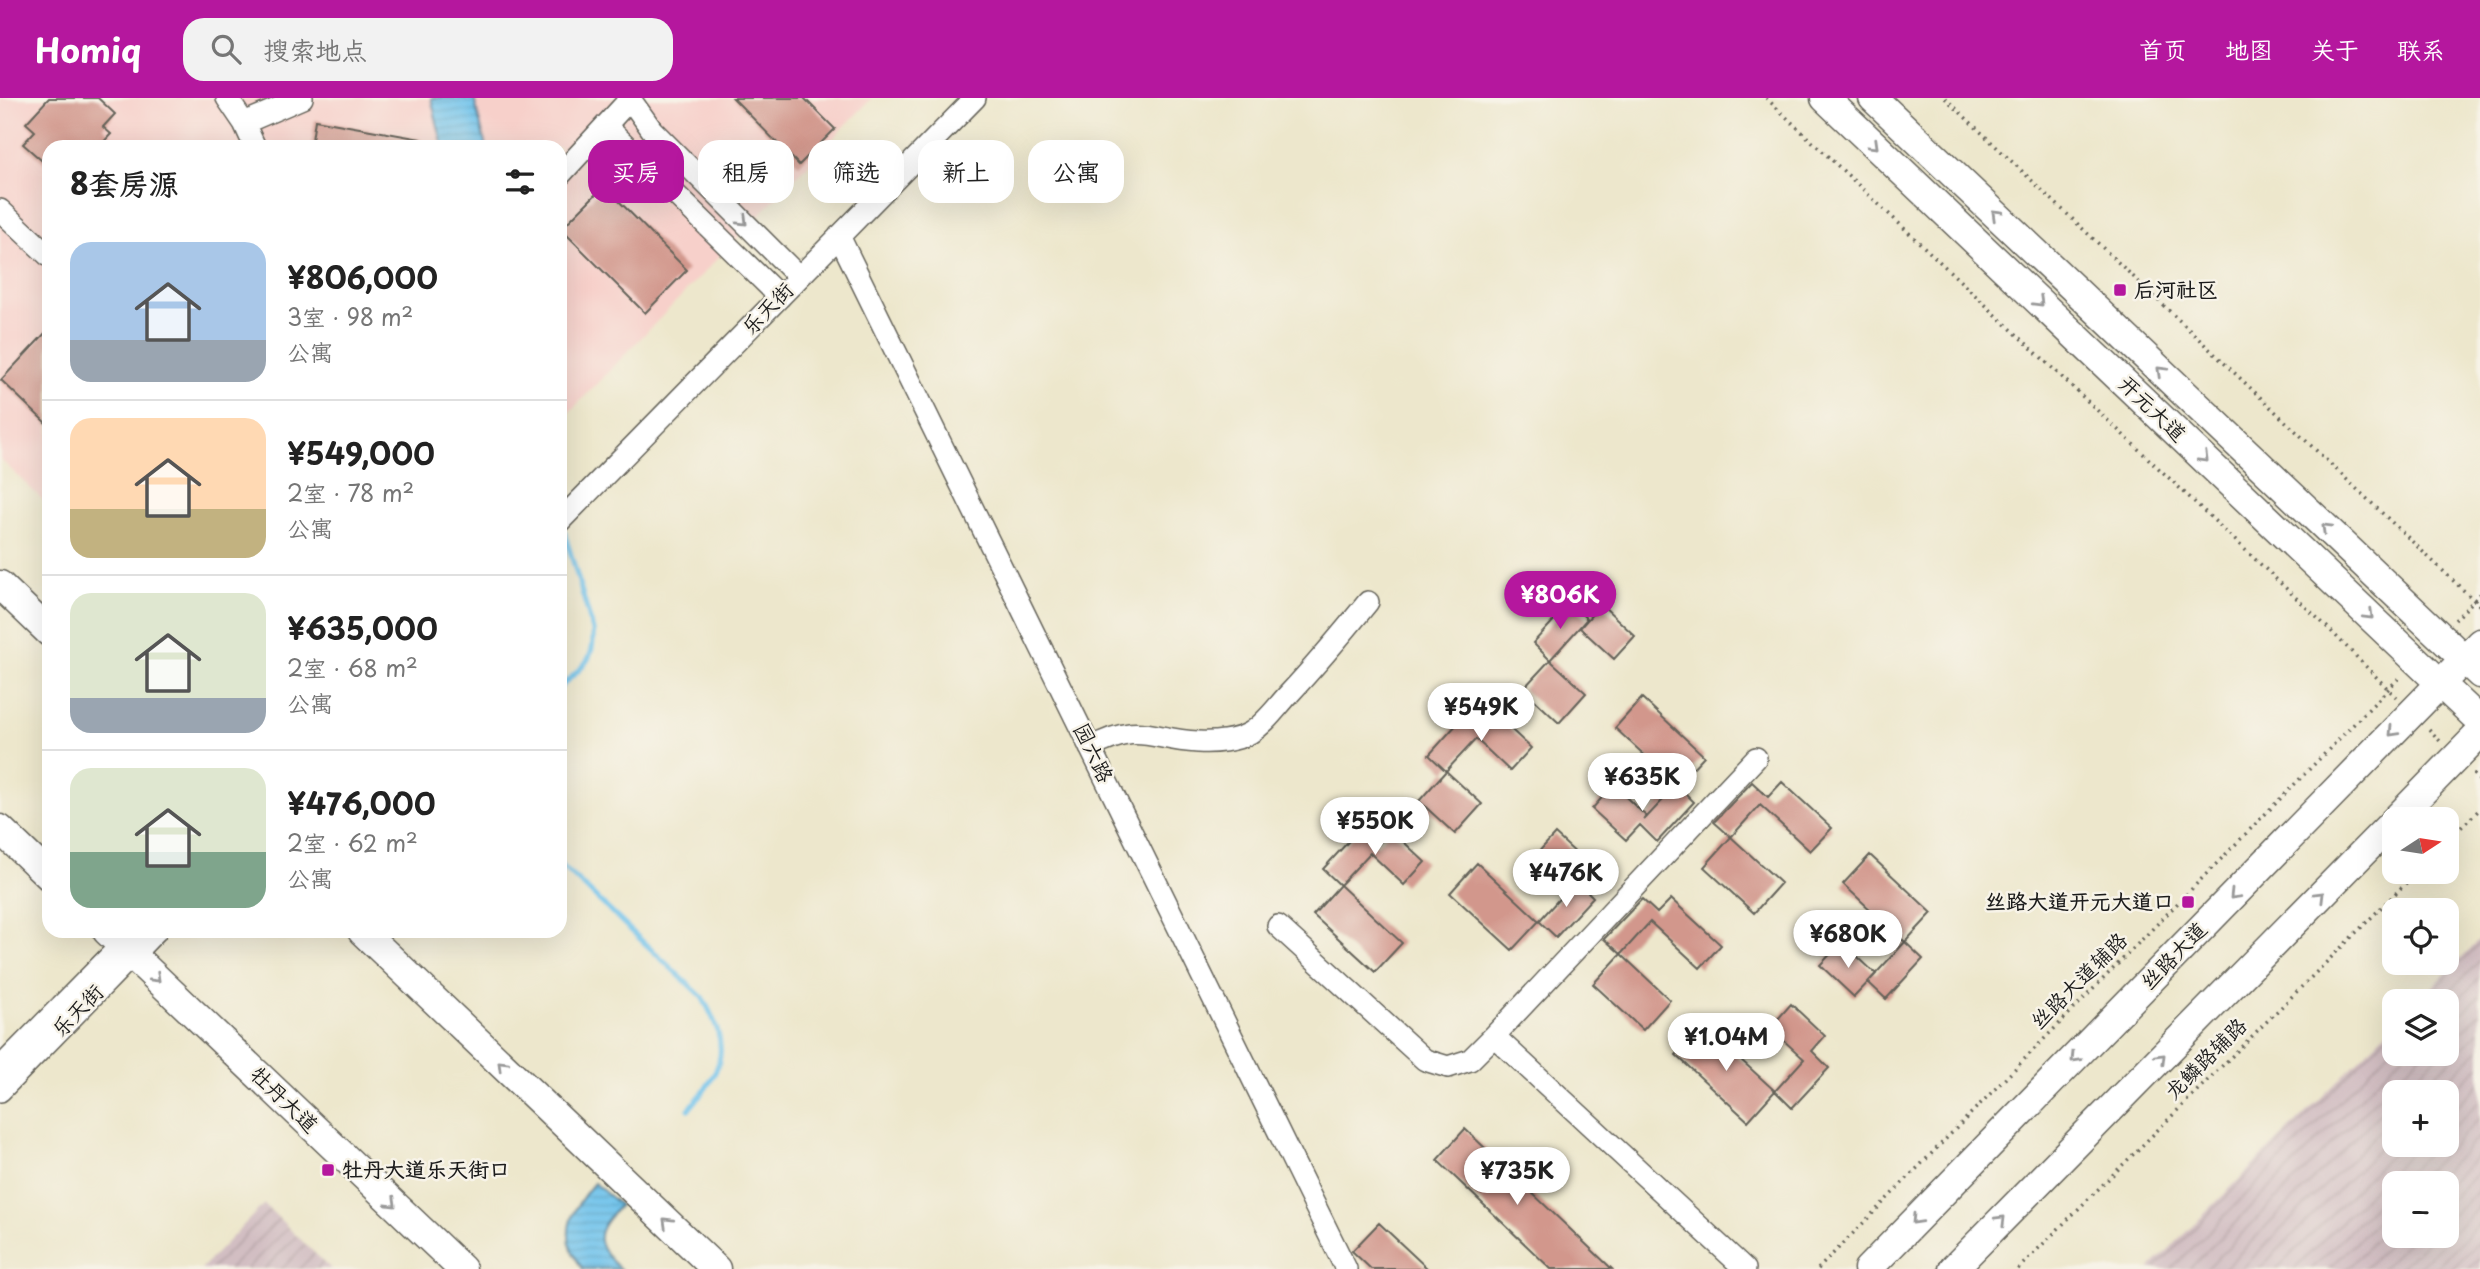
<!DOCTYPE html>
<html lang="zh">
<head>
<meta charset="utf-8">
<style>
	body { margin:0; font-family:"Playpen Sans","LXGW WenKai TC",sans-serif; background:#f2f2f2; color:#222; height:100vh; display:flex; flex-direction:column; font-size:26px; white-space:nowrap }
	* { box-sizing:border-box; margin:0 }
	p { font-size:23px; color:#767676 }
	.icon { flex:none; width:38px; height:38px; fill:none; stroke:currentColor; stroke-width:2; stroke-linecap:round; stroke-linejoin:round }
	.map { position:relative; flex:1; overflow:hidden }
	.drawer { position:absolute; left:42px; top:42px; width:525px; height:798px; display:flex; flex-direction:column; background:#fff; border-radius:21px; box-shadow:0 7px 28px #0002 }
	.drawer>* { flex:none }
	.top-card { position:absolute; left:588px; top:42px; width:665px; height:63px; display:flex; gap:14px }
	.needle { width:46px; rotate:78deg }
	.buttons { position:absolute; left:2382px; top:709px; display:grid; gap:14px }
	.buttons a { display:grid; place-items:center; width:77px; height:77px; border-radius:14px; background:#fff; box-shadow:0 7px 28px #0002; font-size:35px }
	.price { position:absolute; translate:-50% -60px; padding:0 16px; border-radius:24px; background:#fff; color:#222; font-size:23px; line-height:46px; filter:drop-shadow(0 2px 4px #0008) }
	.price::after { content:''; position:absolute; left:50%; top:42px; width:21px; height:16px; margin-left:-10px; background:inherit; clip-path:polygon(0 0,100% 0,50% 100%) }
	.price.active { background:#b5179e; color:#fff }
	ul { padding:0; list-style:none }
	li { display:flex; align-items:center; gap:21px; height:175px; padding:0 28px }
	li+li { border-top:2px solid #e0e0e0 }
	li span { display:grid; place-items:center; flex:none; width:196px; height:140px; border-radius:21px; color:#555 }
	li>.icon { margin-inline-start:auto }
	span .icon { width:84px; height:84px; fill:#fffc; stroke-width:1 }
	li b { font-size:30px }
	h2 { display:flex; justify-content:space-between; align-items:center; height:84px; padding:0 28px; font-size:30px }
	.tag { padding:0 24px; border-radius:21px; background:#fff; box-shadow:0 7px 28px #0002; font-size:24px; line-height:63px }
	.tag.active { background:#b5179e; color:#fff }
	header { display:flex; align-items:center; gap:42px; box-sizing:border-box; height:98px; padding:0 35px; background:#b5179e; color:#fff }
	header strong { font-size:33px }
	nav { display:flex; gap:38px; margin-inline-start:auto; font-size:24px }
	.search { width:490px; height:63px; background:#f2f2f2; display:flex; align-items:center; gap:18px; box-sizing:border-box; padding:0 24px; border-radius:21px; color:#767676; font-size:26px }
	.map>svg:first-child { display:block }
	.built { fill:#f7d0ca }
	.industrial { fill:url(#industrial-furrows); fill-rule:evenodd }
	.water { fill:url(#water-rules); stroke:#467084; stroke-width:2 }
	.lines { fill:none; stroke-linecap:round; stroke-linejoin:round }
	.stream { stroke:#70c3ec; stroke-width:5 }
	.building { fill:#d2978c }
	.minor-casing { stroke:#65635a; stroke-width:24 }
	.major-casing { stroke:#65635a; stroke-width:31 }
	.path { stroke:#65635a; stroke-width:3.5; stroke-dasharray:2 5; stroke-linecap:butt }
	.minor { stroke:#fff; stroke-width:21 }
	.major { stroke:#fff; stroke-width:28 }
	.oneway { stroke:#999 }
	.poi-dot { fill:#b5179e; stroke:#f7f3e8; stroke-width:2.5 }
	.labels { text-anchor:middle; stroke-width:5; stroke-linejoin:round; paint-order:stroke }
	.poi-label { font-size:21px; font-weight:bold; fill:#1c1c1c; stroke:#f7f3e8; text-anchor:start }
	.street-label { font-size:21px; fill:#1c1c1c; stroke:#f7f3e8 }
</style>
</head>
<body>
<header>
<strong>Homiq</strong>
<div class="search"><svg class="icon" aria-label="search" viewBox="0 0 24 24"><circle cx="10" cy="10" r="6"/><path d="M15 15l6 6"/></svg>搜索地点</div>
<nav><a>首页</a><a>地图</a><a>关于</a><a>联系</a></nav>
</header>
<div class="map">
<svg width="2480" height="1171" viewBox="0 0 2480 1171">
	<defs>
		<pattern id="industrial-furrows" width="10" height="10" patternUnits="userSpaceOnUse" patternTransform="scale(1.75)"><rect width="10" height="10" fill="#d2bec2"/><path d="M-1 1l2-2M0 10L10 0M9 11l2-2" fill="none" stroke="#b4a3a6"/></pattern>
		<pattern id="water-rules" width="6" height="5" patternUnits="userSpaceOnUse" patternTransform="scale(1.75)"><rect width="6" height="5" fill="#70c3ec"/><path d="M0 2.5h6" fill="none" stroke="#60a7ca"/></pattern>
	</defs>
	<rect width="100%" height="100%" fill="#f7f3e8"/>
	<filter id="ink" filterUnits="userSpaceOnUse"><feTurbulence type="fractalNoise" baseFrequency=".0143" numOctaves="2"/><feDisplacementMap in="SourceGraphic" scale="14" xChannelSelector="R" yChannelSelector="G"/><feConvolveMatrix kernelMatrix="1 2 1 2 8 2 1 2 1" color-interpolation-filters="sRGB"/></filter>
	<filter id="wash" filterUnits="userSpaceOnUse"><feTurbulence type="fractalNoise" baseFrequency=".00686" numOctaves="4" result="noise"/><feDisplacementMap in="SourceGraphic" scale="28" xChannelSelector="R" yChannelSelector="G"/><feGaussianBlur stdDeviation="1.57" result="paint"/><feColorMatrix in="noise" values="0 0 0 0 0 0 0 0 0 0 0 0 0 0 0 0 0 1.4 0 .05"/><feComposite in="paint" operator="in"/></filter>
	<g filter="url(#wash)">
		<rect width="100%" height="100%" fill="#ede7cc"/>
		<!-- built -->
		<path class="built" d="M 0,0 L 872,0 L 560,324 L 560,49 L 49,49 L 49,408 L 0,361 Z"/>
		<!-- industrial -->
		<path class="industrial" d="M 2480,841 L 2480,1171 L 2149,1171 L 2394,927 L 2394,956 L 2446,956 L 2446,903 L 2418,903 ZM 2394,994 L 2446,994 L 2446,1046 L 2394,1046 ZM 2394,1085 L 2446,1085 L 2446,1138 L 2394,1138 Z
			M 264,1106 L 331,1171 L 201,1171 Z"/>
		<!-- water -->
		<path class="water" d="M 431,0 L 474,0 L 486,49 L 443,49 Z
			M 594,1085 L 620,1107 C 594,1135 592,1144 620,1171 L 583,1171 C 557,1138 570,1113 594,1085 Z"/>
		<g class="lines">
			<!-- stream -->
			<path class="stream" d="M 560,590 C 581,568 595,566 593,532 L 564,433
				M 560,766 L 702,899 C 731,949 725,970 689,1011"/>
		</g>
		<g id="blocks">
			<!-- building -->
			<path class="building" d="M 49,0 L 98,0 L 115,16 L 103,29 L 111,36 L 99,49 L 49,49 L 49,69 L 23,46 L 35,33 L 26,25 Z
				M 733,0 L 804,0 L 835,31 L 799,67 Z
				M 315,22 L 421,41 L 421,49 L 311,49 Z
				M 604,88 L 687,172 L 645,215 L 561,131 Z
				M 49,231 L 49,328 L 1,282 Z
				M 1570,505 L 1587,521 L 1550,562 L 1533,545 Z
				M 1601,506 L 1635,538 L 1614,561 L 1580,530 Z
				M 1550,562 L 1586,595 L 1559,625 L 1523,591 Z
				M 1642,600 L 1704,658 L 1677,687 L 1615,630 Z
				M 1466,616 L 1483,633 L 1497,618 L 1531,650 L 1510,673 L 1476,641 L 1446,673 L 1429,657 Z
				M 1446,673 L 1482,706 L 1455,736 L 1419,703 Z
				M 1752,684 L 1768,699 L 1782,684 L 1832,730 L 1810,753 L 1760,707 L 1731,739 L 1714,724 Z
				M 1613,687 L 1647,719 L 1644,722 L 1677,687 L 1694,704 L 1657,744 L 1640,727 L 1626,742 L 1592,711 Z
				M 1360,731 L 1377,747 L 1391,732 L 1425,764 L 1404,787 L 1370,755 L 1340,787 L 1323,771 Z
				M 1555,736 L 1590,768 L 1568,791 L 1534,759 Z
				M 1731,739 L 1781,785 L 1754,815 L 1704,769 Z
				M 1870,757 L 1932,815 L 1905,844 L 1843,786 Z
				M 1477,765 L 1539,823 L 1512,852 L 1450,795 Z
				M 1576,782 L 1593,799 L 1556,839 L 1539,823 Z
				M 1340,787 L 1402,845 L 1375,874 L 1313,817 Z
				M 1642,801 L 1657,815 L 1671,801 L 1721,847 L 1700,870 L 1650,824 L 1621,856 L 1604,841 Z
				M 1842,844 L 1876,876 L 1854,899 L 1820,867 Z
				M 1905,844 L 1923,861 L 1886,901 L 1868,884 Z
				M 1621,856 L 1670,902 L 1643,932 L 1593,886 Z
				M 1791,906 L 1825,938 L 1812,953 L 1829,970 L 1792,1010 L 1775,993 L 1804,961 L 1770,930 Z
				M 1703,927 L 1775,993 L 1748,1023 L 1676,957 Z
				M 1465,1031 L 1612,1171 L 1551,1171 L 1437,1062 Z
				M 1379,1125 L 1428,1171 L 1371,1171 L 1352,1153 Z"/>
		</g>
	</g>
	<g filter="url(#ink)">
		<use href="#blocks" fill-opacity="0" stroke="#65635a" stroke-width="2"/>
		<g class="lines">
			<!-- minor casing -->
			<g class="minor-casing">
				<path id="minor" d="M 227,0 L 244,25 L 302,0
					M 630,1 L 652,32 L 799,179
					M 244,25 L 255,49
					M 606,28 L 780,199
					M 560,77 L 630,1 L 629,0
					M 0,112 L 49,158
					M 839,138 L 1346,1171
					M 560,423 L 975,0
					M 1090,650 C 1142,623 1147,641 1198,644 C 1214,645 1236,643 1250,635 C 1265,626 1276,610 1288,597 C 1316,567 1342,536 1368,504
					M 1278,828 L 1425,962 L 1448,969 L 1470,962 L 1494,938
					M 0,970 L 135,833
					M 0,993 L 156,833
					M 1745,1171 L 1494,938 L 1756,660"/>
			</g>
			<!-- major casing -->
			<g class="major-casing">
				<path id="major" d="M 1825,0 L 2480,623
					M 1873,0 L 2480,576
					M 0,487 L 49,534
					M 2396,721 L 2480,635
					M 0,731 L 49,778
					M 107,833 L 462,1171
					M 362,833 L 716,1171
					M 1868,1171 L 2480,545
					M 1953,1171 L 2394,723"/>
			</g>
			<!-- path -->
			<path class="path" d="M 1766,0 L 2327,529 L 2396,599
				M 1945,0 L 2480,508
				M 2455,522 L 2480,496
				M 2429,631 L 2440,643
				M 2473,676 L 2480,683
				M 2446,744 L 2480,711
				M 1818,1171 L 2401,578
				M 2018,1171 L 2417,774"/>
			<!-- minor -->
			<use href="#minor" class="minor"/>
			<!-- major -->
			<use href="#major" class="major"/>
		</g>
		<!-- one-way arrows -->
		<defs><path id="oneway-chevron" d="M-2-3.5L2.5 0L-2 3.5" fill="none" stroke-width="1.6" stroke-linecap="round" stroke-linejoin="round" transform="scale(1.75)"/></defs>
		<g class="oneway">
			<use href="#oneway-chevron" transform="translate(1874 47) rotate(44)"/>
			<use href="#oneway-chevron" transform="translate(1996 116) rotate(-136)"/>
			<use href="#oneway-chevron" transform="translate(743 123) rotate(45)"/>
			<use href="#oneway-chevron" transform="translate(2039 204) rotate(44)"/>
			<use href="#oneway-chevron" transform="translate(2161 273) rotate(-136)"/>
			<use href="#oneway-chevron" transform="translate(2204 360) rotate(44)"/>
			<use href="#oneway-chevron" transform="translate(2326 430) rotate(-136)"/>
			<use href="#oneway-chevron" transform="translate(2369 517) rotate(44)"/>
			<use href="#oneway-chevron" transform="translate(2393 634) rotate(134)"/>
			<use href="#oneway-chevron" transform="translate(2234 797) rotate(134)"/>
			<use href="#oneway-chevron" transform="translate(2320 798) rotate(-45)"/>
			<use href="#oneway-chevron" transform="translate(156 880) rotate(44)"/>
			<use href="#oneway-chevron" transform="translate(2075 960) rotate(134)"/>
			<use href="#oneway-chevron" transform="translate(2161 960) rotate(-45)"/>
			<use href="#oneway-chevron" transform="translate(502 967) rotate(-136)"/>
			<use href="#oneway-chevron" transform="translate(392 1105) rotate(44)"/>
			<use href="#oneway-chevron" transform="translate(1916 1122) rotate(134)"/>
			<use href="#oneway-chevron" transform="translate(2001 1122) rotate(-45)"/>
			<use href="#oneway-chevron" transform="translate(667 1124) rotate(-136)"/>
		</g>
	</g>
	<!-- markers -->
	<g class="poi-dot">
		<rect x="2113" y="185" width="14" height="14" rx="3.5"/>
		<rect x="2181" y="797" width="14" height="14" rx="3.5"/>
		<rect x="321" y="1065" width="14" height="14" rx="3.5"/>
	</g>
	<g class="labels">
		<!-- poi labels -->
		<g class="poi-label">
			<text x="2134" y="199">后河社区</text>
			<text x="2174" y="811" text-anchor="end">丝路大道开元大道口</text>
			<text x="342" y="1079">牡丹大道乐天街口</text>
		</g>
		<!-- street labels -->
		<g class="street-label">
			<text transform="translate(768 211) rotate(-46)" y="7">乐天街</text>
			<text transform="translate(2152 311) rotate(44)" y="7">开元大道</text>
			<text transform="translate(1093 655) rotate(64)" y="7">园六路</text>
			<text transform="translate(2174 858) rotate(-46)" y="7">丝路大道</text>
			<text transform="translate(2079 883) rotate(-45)" y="7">丝路大道辅路</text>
			<text transform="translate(78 913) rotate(-46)" y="7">乐天街</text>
			<text transform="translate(2206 961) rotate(-45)" y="7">龙鳞路辅路</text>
			<text transform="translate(284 1002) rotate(44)" y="7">牡丹大道</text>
		</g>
	</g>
</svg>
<div class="buttons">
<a><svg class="needle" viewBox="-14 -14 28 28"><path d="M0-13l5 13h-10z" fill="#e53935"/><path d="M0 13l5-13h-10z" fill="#767676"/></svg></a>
<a><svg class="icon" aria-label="locate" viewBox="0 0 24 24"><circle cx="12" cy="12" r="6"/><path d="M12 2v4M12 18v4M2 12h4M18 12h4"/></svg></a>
<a><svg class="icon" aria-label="layers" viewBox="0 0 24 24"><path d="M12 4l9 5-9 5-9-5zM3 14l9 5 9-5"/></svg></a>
<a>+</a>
<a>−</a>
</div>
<b class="price active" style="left:1560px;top:533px">¥806K</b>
<b class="price" style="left:1481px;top:645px">¥549K</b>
<b class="price" style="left:1642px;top:715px">¥635K</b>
<b class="price" style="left:1375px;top:759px">¥550K</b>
<b class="price" style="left:1566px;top:811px">¥476K</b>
<b class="price" style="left:1848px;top:872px">¥680K</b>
<b class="price" style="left:1726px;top:975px">¥1.04M</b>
<b class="price" style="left:1517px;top:1109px">¥735K</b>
<div class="top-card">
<a class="tag active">买房</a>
<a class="tag">租房</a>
<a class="tag">筛选</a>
<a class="tag">新上</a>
<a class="tag">公寓</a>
</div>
<section class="drawer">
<h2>8套房源<svg class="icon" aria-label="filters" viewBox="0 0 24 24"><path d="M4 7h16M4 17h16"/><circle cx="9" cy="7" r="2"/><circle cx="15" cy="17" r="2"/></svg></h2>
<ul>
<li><span style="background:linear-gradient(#a9c7e8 70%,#9aa5b1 0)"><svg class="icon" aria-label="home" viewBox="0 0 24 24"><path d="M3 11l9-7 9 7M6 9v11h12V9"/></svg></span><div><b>¥806,000</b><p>3室 · 98 m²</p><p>公寓</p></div></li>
<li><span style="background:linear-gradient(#ffd9b3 65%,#c2b280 0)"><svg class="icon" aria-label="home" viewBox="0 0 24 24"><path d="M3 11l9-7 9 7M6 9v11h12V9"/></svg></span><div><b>¥549,000</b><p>2室 · 78 m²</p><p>公寓</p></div></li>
<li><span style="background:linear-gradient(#dfe7d0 75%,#9aa5b1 0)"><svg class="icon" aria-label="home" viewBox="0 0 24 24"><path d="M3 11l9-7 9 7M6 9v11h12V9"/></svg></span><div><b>¥635,000</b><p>2室 · 68 m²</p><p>公寓</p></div></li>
<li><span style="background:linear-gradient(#dfe7d0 60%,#7fa58c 0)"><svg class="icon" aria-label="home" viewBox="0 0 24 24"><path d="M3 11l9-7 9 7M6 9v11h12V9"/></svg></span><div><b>¥476,000</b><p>2室 · 62 m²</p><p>公寓</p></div></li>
</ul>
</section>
</div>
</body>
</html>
